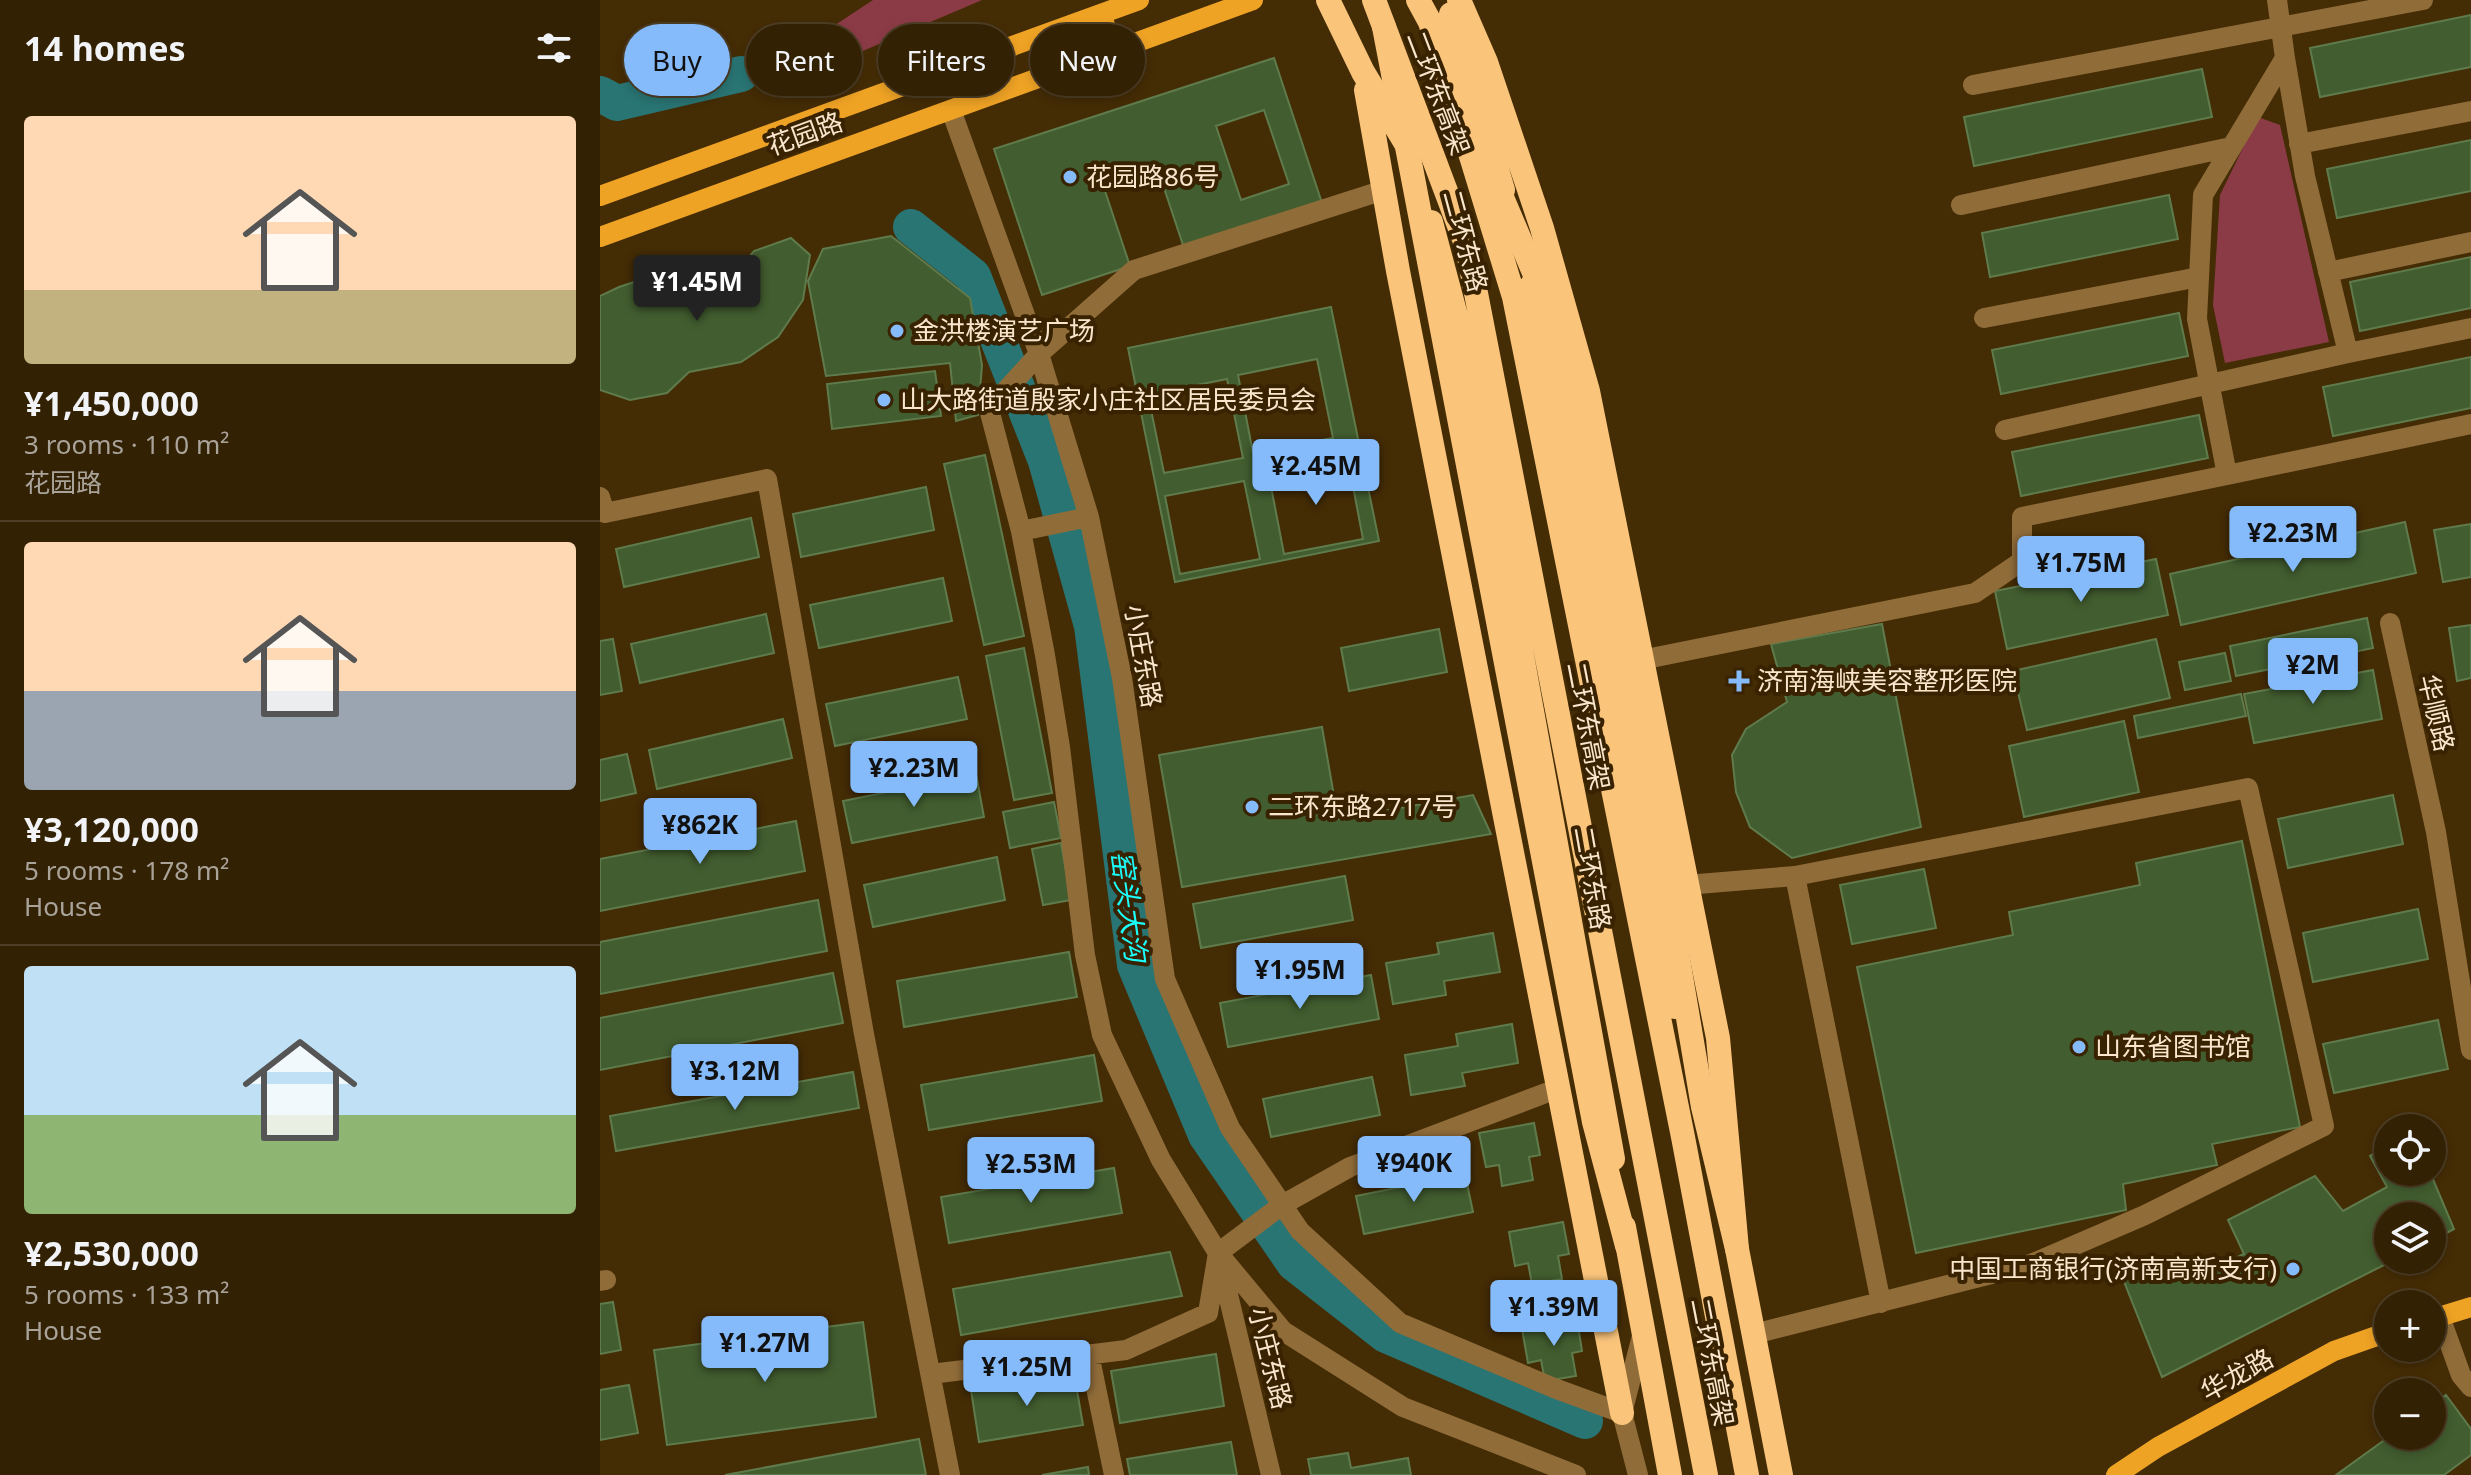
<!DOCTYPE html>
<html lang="en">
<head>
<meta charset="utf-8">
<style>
	body { margin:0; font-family:"Noto Sans","Noto Sans SC",sans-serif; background:#3e2e13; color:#f1f3f6; height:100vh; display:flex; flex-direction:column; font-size:30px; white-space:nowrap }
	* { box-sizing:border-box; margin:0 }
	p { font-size:26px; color:#a9a39a }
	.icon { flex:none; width:44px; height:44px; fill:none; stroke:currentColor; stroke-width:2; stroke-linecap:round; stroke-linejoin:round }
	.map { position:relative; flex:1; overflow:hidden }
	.details { display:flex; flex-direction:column; background:#332104; width:600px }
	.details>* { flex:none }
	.banner { position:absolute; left:24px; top:24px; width:760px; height:72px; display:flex; gap:16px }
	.buttons { position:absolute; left:1774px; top:1114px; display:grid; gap:16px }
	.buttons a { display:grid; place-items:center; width:72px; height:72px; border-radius:50%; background:#332104; box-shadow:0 4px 12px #0003,0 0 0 2px #4e3e26; font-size:40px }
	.price { position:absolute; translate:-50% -68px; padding:0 18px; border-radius:8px; background:#86bbfb; color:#111; font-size:26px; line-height:52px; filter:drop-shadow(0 2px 4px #0008) }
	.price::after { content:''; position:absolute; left:50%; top:48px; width:24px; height:18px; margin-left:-12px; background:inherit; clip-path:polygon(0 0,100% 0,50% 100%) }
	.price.current { background:#222; color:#fff }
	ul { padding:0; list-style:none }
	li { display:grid; align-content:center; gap:16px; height:424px; padding:0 24px }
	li+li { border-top:2px solid #4e3e26 }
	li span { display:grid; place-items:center; height:248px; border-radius:8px; color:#555 }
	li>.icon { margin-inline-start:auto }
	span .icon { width:144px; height:144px; fill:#fffc; stroke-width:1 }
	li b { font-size:34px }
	h2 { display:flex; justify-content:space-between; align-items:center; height:96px; padding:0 24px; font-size:34px }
	.tag { padding:0 28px; border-radius:36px; background:#332104; box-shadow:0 4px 12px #0003,0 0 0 2px #4e3e26; font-size:28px; line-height:72px }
	.tag.current { background:#86bbfb; color:#111 }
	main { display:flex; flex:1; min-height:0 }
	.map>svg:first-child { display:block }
	.green { fill:#8b3b46 }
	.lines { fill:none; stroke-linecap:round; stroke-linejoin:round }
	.river { stroke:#297574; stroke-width:36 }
	.building { fill:#425d2f; stroke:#5f7b4c; stroke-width:2; fill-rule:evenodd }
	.minor { stroke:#906c39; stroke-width:20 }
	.major { stroke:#efa325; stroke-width:20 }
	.highway { stroke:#fac47b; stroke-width:24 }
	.highway-bridge { stroke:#fac47b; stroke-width:24 }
	.poi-dot { fill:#86bbfb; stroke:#392200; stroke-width:3 }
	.labels { text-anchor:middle; stroke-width:8; stroke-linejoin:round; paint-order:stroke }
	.street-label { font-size:26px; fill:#f9e6cd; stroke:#392200 }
	.poi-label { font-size:26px; fill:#f9e6cd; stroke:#392200; text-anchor:start }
	.water-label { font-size:28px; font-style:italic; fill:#1bfefc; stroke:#392200 }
</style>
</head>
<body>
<main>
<section class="details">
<h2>14 homes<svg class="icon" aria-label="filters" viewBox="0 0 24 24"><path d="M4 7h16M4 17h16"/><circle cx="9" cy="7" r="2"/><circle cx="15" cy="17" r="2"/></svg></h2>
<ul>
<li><span style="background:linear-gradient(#ffd9b3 70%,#c2b280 0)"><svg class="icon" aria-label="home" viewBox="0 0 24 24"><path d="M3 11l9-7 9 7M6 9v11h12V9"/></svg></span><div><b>¥1,450,000</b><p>3 rooms · 110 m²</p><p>花园路</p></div></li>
<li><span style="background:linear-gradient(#ffd9b3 60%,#9aa5b1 0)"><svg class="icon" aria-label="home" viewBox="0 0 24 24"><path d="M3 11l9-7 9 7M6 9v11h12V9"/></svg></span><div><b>¥3,120,000</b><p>5 rooms · 178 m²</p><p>House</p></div></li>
<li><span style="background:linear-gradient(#bfe0f5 60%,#8fb573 0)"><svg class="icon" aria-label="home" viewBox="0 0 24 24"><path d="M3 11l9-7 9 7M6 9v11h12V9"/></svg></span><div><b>¥2,530,000</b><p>5 rooms · 133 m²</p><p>House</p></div></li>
</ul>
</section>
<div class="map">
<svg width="1871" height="1475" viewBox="0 0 1871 1475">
	<rect width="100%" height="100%" fill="#442c05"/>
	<!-- green -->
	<path class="green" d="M 273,0 L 382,0 L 230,65 L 226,31 Z
		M 1658,117 L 1680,125 L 1729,342 L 1625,363 L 1613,305 L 1620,195 Z"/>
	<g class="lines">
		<!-- river -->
		<path class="river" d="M 0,94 L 17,103 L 141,74
			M 311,227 L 373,276 L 446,461 L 492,626 L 535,965 L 606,1135 L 694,1263 L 786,1335 L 985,1421"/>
	</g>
	<!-- building -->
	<path class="building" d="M 1871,15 L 1871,67 L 1720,97 L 1710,48 Z
		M 674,58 L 722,203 L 584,248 L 558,170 L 504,188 L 530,266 L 442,295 L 394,149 ZM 664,110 L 689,184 L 641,200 L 616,126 Z
		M 1602,69 L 1612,117 L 1374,166 L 1364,117 Z
		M 1871,140 L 1871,191 L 1737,218 L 1727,169 Z
		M 1569,195 L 1578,239 L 1390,277 L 1382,233 Z
		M 291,236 L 370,298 L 382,365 L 378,415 L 356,421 L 350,363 L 226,376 L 208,281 L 223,249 Z
		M 191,238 L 210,255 L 203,300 L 178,337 L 141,362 L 89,372 L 67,393 L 30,400 L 0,390 L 0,296 L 19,287 L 34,282 L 66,287 L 107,298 L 132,278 L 154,251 Z
		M 1871,257 L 1871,308 L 1760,331 L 1750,282 Z
		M 731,307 L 779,541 L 575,582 L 528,348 Z
		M 1579,313 L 1588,356 L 1401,394 L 1392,350 Z
		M 1871,357 L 1871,408 L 1733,436 L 1723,387 Z
		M 717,359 L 733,438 L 653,453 L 638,375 Z
		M 335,371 L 341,416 L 232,429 L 227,384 Z
		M 627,379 L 643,458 L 564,473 L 548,395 Z
		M 1599,415 L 1608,458 L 1421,496 L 1412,452 Z
		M 385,455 L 424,636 L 384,645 L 344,464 Z
		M 748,460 L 763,539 L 684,554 L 669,476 Z
		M 644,481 L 660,559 L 580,574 L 565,496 Z
		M 326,487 L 334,530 L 201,557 L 193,514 Z
		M 151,518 L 159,557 L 24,587 L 16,549 Z
		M 1805,522 L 1816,573 L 1581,625 L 1570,574 Z
		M 1871,524 L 1871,577 L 1843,582 L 1834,530 Z
		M 1556,559 L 1568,615 L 1407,649 L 1395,591 Z
		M 343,578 L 352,621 L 219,648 L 210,605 Z
		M 166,614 L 174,653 L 40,683 L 31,644 Z
		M 1767,618 L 1773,648 L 1636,676 L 1630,646 Z
		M 1282,624 L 1321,827 L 1192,858 L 1150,827 L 1136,792 L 1132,755 L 1146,729 L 1187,702 L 1171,644 Z
		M 1871,625 L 1871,678 L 1857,681 L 1849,628 Z
		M 839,629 L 847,672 L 749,691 L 741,648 Z
		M 13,639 L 22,691 L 0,695 L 0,641 Z
		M 1556,639 L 1570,698 L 1427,730 L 1413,671 Z
		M 424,648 L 452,793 L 414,800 L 386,656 Z
		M 1625,653 L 1631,681 L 1585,690 L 1579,662 Z
		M 1773,670 L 1782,719 L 1654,743 L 1644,694 Z
		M 358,677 L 367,719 L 235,746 L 226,704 Z
		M 1641,694 L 1646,716 L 1538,738 L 1534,716 Z
		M 183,719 L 192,758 L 57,789 L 49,750 Z
		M 1524,721 L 1539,792 L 1424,817 L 1409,746 Z
		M 722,727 L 738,819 L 873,795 L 891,834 L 582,887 L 559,755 Z
		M 27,754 L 36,793 L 0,801 L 0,760 Z
		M 376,774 L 384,817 L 252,843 L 243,801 Z
		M 1793,795 L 1803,844 L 1688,868 L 1678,819 Z
		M 454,802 L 461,838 L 410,848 L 403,812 Z
		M 196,821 L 205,871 L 0,911 L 0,859 Z
		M 1642,841 L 1700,1127 L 1612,1144 L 1617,1165 L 1523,1184 L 1526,1210 L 1316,1253 L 1257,967 L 1413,935 L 1409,912 L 1540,885 L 1536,863 Z
		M 461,843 L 471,900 L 443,905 L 432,849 Z
		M 397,857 L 405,900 L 273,927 L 264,885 Z
		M 1324,869 L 1336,928 L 1252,944 L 1240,885 Z
		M 745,876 L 753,920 L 601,948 L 593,904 Z
		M 218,900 L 227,951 L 0,994 L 0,942 Z
		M 1818,909 L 1828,959 L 1713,982 L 1703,933 Z
		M 893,933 L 900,972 L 844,981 L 846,995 L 793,1004 L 786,963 L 839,954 L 837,943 Z
		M 469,952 L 477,997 L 304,1027 L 297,981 Z
		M 233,973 L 243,1023 L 0,1070 L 0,1018 Z
		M 771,975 L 779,1019 L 628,1047 L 620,1003 Z
		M 1838,1020 L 1848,1069 L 1734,1093 L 1723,1044 Z
		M 912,1024 L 918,1063 L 862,1073 L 865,1086 L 811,1095 L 805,1055 L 858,1046 L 856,1034 Z
		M 494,1055 L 502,1101 L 329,1130 L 321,1085 Z
		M 253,1072 L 259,1108 L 16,1151 L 10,1116 Z
		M 772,1077 L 780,1115 L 671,1137 L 663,1099 Z
		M 934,1123 L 940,1155 L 929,1157 L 933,1180 L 902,1186 L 899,1165 L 886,1167 L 879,1133 Z
		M 1788,1146 L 1788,1172 L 1830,1172 L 1854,1229 L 1832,1241 L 1832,1216 L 1788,1216 L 1788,1260 L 1794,1260 L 1562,1377 L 1523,1279 L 1576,1254 L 1586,1281 L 1644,1254 L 1628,1220 L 1715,1176 L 1743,1211 L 1787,1187 L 1770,1156 Z
		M 514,1168 L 522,1213 L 349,1243 L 341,1197 Z
		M 865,1174 L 873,1212 L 764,1234 L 756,1196 Z
		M 963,1222 L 969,1254 L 958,1256 L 962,1279 L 932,1284 L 928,1263 L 915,1266 L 909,1232 Z
		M 570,1252 L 582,1296 L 361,1335 L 353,1289 Z
		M 13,1302 L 21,1350 L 0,1354 L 0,1304 Z
		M 977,1319 L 982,1351 L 972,1353 L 976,1376 L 945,1381 L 941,1360 L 928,1363 L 922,1329 Z
		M 263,1322 L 276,1417 L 67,1445 L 54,1350 Z
		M 616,1354 L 624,1406 L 520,1423 L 511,1371 Z
		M 474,1373 L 483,1425 L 379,1442 L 371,1390 Z
		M 29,1385 L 38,1433 L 0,1440 L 0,1390 Z
		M 1846,1395 L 1871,1429 L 1871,1455 L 1844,1475 L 1736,1475 L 1790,1436 L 1832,1436 L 1832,1405 Z
		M 319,1439 L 326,1475 L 125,1475 Z
		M 631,1442 L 637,1475 L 530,1475 L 527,1459 Z
		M 748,1453 L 751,1468 L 808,1458 L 811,1475 L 711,1475 L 708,1459 Z
		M 488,1467 L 489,1475 L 442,1475 Z"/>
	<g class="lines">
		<!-- minor -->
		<path class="minor" d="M 1685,58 L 1705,176 L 1748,353
			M 1373,85 L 1823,0
			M 351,110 L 439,354 L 489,517 L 522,678 L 565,979 L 630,1128 L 700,1231 L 800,1323 L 954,1388 L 1022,1413
			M 1699,144 L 1871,111
			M 784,190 L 534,270 L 439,354 L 389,409 L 421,531 L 445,655 L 460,747 L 485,955 L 502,1035 L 561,1160 L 618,1253 L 683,1331 L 803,1407 L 976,1475
			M 1361,205 L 1631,147
			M 1728,272 L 1871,242
			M 1384,318 L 1599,277
			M 1405,430 L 1748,353 L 1871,328
			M 1627,475 L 1871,424
			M 0,497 L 5,513 L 167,479 L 264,1034 L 350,1475
			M 421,531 L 489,517
			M 1790,623 L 1836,832 L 1871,1050
			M 1041,660 L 1375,593 L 1422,561 L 1422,517 L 1627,475 L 1597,319 L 1603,195 L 1685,58 L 1677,0
			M 1195,876 L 1281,1303
			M 1086,885 L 1195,876 L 1648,788 L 1724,1126 L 1545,1215 L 1431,1264 L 1154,1334
			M 620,1261 L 671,1475
			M 0,1281 L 6,1280
			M 1840,1317 L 1861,1375 L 1871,1387
			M 489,1354 L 514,1475
			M 331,1374 L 526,1350 L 608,1313 L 618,1253 L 682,1205 L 750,1167 L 959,1088
			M 1038,1475 L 1022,1413 L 1043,1332"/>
		<!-- major -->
		<path class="major" d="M 501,14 L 514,50
			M 0,196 L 539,0
			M 0,237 L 653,0
			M 1832,1319 L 1871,1307
			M 1516,1475 L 1558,1447 L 1734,1351 L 1788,1332"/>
		<!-- highway -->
		<path class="highway" d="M 728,0 L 763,72 L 805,142
			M 774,0 L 867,247 L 1106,1475
			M 818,0 L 830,22 L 914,297 L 1083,1137 L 1147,1475
			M 859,0 L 886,62 L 942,228 L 988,391 L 1118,1038 L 1137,1249 L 1181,1475
			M 851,14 L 903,190
			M 766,90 L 798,271 L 1022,1413
			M 831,222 L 870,368 L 1013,1159
			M 931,286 L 944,333 L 1075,1007
			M 1024,1227 L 1070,1475"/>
		<!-- highway-bridge -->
		<path class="highway-bridge" d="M 784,27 L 994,1122 L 1027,1246
			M 867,141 L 898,188 L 964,343 L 1054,816 L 1103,1107 L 1137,1249"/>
	</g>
	<!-- markers -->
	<g class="poi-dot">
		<circle cx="470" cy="177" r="8"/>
		<circle cx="297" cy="331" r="8"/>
		<circle cx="284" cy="400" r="8"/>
		<path d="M1135 669h8v8h8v8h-8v8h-8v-8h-8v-8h8z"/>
		<circle cx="652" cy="807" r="8"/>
		<circle cx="1479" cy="1047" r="8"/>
		<circle cx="1693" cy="1269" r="8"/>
	</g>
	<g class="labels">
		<!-- street labels -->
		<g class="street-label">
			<text transform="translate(838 93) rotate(69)" y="9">二环东高架</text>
			<text transform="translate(205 134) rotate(-20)" y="9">花园路</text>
			<text transform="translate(865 241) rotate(75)" y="9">二环东路</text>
			<text transform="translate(543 656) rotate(80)" y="9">小庄东路</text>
			<text transform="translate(1836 713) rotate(77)" y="9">华顺路</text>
			<text transform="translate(988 726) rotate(79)" y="9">二环东高架</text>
			<text transform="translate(992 878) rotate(80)" y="9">二环东路</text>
			<text transform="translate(670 1358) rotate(76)" y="9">小庄东路</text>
			<text transform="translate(1112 1362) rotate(79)" y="9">二环东高架</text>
			<text transform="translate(1637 1375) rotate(-29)" y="9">华龙路</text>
		</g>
		<!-- poi labels -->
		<g class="poi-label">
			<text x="486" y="186">花园路86号</text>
			<text x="313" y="340">金洪楼演艺广场</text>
			<text x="300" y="409">山大路街道殷家小庄社区居民委员会</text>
			<text x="1157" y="690">济南海峡美容整形医院</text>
			<text x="668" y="816">二环东路2717号</text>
			<text x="1495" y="1056">山东省图书馆</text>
			<text x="1677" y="1278" text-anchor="end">中国工商银行(济南高新支行)</text>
		</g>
		<!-- water labels -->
		<g class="water-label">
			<text transform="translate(529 906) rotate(82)" y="10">窑头大沟</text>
		</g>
	</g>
</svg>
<div class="buttons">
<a><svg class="icon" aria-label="locate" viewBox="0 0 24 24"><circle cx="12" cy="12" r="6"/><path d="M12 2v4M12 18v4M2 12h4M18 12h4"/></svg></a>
<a><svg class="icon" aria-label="layers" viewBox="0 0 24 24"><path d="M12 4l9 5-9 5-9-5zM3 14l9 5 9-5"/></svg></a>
<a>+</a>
<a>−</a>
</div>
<b class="price current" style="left:97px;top:323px">¥1.45M</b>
<b class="price" style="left:716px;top:507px">¥2.45M</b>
<b class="price" style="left:1693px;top:574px">¥2.23M</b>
<b class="price" style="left:1481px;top:604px">¥1.75M</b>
<b class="price" style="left:1713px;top:706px">¥2M</b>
<b class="price" style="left:314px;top:809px">¥2.23M</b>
<b class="price" style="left:100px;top:866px">¥862K</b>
<b class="price" style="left:700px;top:1011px">¥1.95M</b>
<b class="price" style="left:135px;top:1112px">¥3.12M</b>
<b class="price" style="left:814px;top:1204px">¥940K</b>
<b class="price" style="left:431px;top:1205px">¥2.53M</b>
<b class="price" style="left:954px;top:1348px">¥1.39M</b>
<b class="price" style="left:165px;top:1384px">¥1.27M</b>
<b class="price" style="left:427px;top:1408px">¥1.25M</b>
<div class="banner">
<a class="tag current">Buy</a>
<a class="tag">Rent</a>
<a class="tag">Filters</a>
<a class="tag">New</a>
</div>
</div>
</main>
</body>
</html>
